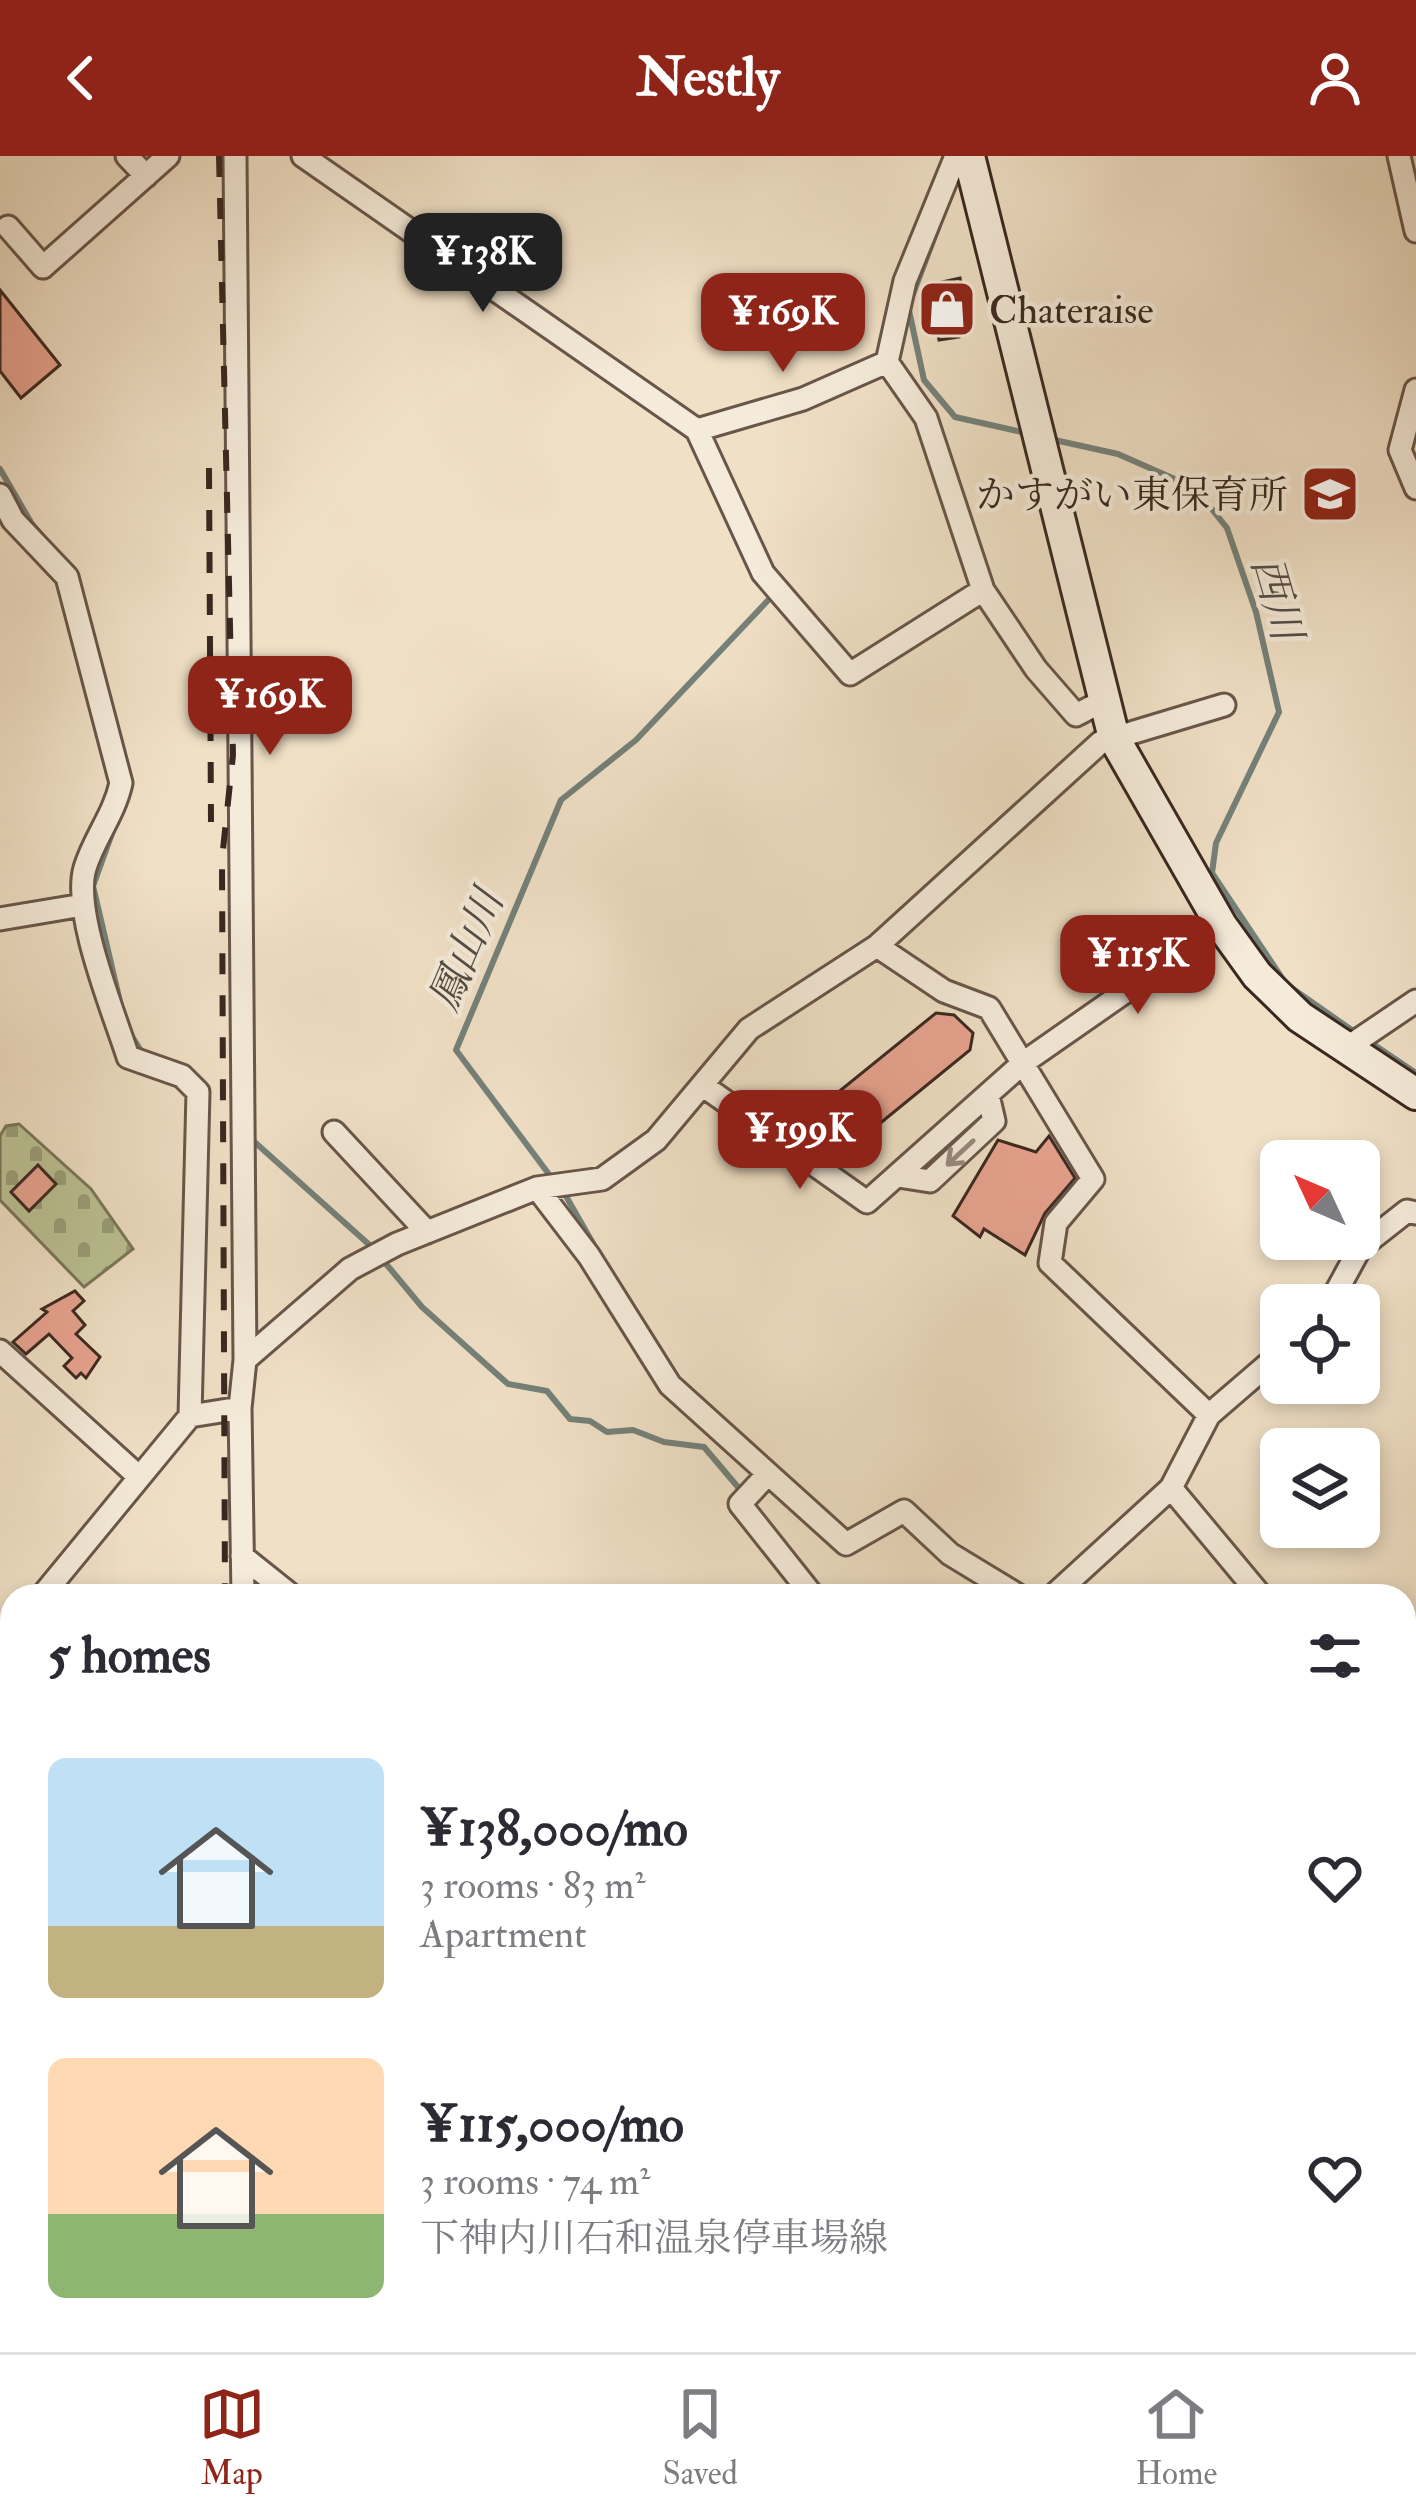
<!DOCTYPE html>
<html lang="en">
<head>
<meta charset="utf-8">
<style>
	body { margin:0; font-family:"IM FELL Double Pica","Noto Serif JP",serif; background:#f2f2f3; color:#2b2b33; height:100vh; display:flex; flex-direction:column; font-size:45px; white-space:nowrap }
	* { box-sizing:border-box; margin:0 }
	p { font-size:39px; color:#7c7c81 }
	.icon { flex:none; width:66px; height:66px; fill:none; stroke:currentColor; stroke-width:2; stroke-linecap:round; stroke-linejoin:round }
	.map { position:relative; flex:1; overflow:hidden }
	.sheet { position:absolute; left:0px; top:1428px; width:1416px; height:768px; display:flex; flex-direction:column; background:#fff; border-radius:36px 36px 0 0; box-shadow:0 6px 18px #0003 }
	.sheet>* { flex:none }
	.needle { width:78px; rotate:314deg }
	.controls { position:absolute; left:1260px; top:984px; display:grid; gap:24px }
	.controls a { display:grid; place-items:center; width:120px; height:120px; border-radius:18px; background:#fff; box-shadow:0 6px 18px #0003; font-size:60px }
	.price { position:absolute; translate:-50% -102px; padding:0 27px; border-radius:24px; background:#8f2418; color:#fff; font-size:39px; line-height:78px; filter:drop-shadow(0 3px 6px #0008) }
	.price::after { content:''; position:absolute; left:50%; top:72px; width:36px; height:27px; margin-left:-18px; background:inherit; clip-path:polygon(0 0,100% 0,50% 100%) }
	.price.current { background:#222; color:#fff }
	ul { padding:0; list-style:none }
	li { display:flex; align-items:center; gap:36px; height:300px; padding:0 48px }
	li span { display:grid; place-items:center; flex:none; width:336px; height:240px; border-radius:18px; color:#555 }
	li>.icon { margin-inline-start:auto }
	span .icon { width:144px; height:144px; fill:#fffc; stroke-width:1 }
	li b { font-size:51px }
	h2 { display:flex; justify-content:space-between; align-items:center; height:144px; padding:0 48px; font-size:51px }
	header { display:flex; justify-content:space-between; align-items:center; height:156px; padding:0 48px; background:#8f2418; color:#fff; font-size:54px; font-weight:800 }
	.dock { display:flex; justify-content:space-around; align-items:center; height:168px; border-top:3px solid #e1e1e2; background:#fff; font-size:33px; color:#7c7c81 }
	.dock a { display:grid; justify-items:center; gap:6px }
	.dock .current { color:#8f2418 }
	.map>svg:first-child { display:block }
	.cemetery { fill:url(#cemetery-stones); stroke:#7a755a; stroke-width:3 }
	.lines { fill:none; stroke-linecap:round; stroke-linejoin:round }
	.stream { stroke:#748179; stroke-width:6 }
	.building { fill:#e9a491; stroke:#3a2820; stroke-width:3 }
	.street-casing { stroke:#68564a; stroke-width:27 }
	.secondary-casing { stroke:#3a2820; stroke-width:36 }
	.street { stroke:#f5ebda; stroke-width:21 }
	.secondary { stroke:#f5ebda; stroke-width:30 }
	.rail { stroke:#3a2820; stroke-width:6; stroke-dasharray:21 21; stroke-linecap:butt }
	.oneway { stroke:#988a7d }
	.labels { text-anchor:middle; stroke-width:9; stroke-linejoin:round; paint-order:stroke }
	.poi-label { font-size:39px; fill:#3a2820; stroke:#f5ebda; text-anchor:start }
	.water-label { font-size:42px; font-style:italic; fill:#524d45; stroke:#f5ebda }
</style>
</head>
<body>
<header><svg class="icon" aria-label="back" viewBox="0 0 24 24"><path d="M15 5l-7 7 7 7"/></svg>Nestly<svg class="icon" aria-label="person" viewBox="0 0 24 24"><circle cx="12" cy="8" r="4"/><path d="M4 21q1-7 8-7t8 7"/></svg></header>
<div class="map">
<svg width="1416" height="2196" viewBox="0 0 1416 2196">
	<defs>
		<pattern id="cemetery-stones" width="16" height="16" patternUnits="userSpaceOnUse" patternTransform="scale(3)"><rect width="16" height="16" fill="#bbc294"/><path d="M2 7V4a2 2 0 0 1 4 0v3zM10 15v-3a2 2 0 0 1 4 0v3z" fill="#999e78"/></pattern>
	</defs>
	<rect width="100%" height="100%" fill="#f0e0c6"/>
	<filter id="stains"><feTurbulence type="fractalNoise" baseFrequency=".00167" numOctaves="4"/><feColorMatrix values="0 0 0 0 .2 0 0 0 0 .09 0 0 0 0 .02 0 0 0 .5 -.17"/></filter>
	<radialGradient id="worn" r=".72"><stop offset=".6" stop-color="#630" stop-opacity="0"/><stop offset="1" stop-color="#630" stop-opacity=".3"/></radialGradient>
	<!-- cemetery -->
	<path class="cemetery" d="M 19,968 L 91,1033 L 133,1093 L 84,1131 L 0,1044 L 0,980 L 6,970 Z"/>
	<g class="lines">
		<!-- stream -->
		<path class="stream" d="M 913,138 L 938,72
			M 908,150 L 924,224 L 955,261 L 1026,277
			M 1050,283 L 1118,298 L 1195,332 L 1227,372 L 1256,456 L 1279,556 L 1216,687 L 1212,717 L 1286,828 L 1356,877
			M 0,313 L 32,368 L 73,417
			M 114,672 L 93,730 L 121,850
			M 128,874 L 143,898
			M 1367,884 L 1416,917
			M 250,982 L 374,1093
			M 554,1025 L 456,894 L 561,644 L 636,584 L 773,439
			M 563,1035 L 598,1096
			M 382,1103 L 422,1151 L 508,1228 L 547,1235 L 570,1263 L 590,1265 L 607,1276 L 633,1274 L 664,1286 L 704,1291 L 743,1337
			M 733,2196 L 740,2184"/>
	</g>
	<!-- building -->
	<path class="building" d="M 960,122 L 969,170 L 959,174 L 959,181 L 939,184 L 929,129 Z
		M 0,134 L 60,209 L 21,242 L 0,215 Z
		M 936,857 L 954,859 L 973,877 L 970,894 L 862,982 L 831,942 Z
		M 1049,980 L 1075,1022 L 1045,1057 L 1025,1099 L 984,1073 L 980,1081 L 953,1060 L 998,984 L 1036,996 Z
		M 38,1009 L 56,1028 L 29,1055 L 11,1036 Z
		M 75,1135 L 84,1145 L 73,1155 L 85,1169 L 76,1178 L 100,1201 L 86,1222 L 81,1217 L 76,1222 L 64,1210 L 72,1202 L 49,1178 L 26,1198 L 13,1186 L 47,1156 L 42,1153 Z"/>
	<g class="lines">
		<!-- street casing -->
		<g class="street-casing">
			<path id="street" d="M 127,0 L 146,20
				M 235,0 L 245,1204
				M 303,0 L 697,274 L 763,417 L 850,518 L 983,434
				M 956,0 L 905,125 L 887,206 L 926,262 L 983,434 L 1036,513 L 1076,559 L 1103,545
				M 1399,0 L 1416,75
				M 8,71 L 43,111 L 168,0
				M 1416,234 L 1400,294 L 1416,332
				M 697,274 L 803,243 L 887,206
				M 0,339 L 13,364 L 67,421 L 121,627 C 114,659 94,682 85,712 C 72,756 114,857 128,901 L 182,920 L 198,936 L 190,1260
				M 0,763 L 83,749
				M 1345,893 L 1416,845
				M 705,931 L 867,1046 L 1023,907 L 1221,769
				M 334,976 L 427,1076
				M 898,1020 L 930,1025 L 994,965 L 988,939
				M 537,1032 L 589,1100 L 670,1229 L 846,1388 L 904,1355 L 950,1398 L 1019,1440
				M 1329,1149 L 1360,1092 L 1407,1055 L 1416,1057
				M 0,1195 L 137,1319
				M 1209,1259 L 1050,1107 L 1056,1067 L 1093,1023 L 989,852 L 944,835 L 877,790 L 1101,586 L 1224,549
				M 767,1319 L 740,1348 L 813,1440
				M 1171,1332 L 1261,1440
				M 242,1400 L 292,1440
				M 42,1440 L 190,1260 L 240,1252
				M 243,1440 L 240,1252 L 245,1204 L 350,1113 L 397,1088 L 537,1032 L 602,1023 L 656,984 L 749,873 L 877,790
				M 1053,1440 L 1171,1332 L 1209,1259 L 1281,1197
				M 0,1491 L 12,1476
				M 1404,1576 L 1416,1564
				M 1404,1975 L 1416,1994
				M 0,2109 L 12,2130
				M 46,2184 L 58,2196
				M 250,2184 L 250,2196
				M 500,2184 L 512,2196
				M 978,2184 L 982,2196
				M 1168,2184 L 1179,2196
				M 586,2196 L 597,2184
				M 907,2196 L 912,2184
				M 1403,2196 L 1416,2162"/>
		</g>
		<!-- secondary casing -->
		<g class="secondary-casing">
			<path id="secondary" d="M 969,0 L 1114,582 L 1221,769 L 1257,819 L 1300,861 L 1416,938"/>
		</g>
		<!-- street -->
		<use href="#street" class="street"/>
		<!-- secondary -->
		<use href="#secondary" class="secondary"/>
		<!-- rail -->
		<path class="rail" d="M 219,0 L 233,599 L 222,703 L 225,1440
			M 209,312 L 211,666
			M 233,2184 L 233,2196"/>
	</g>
	<!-- one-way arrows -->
	<defs><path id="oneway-shaft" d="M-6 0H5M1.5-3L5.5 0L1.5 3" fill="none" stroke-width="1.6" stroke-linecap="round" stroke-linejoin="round" transform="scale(3)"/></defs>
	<use class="oneway" href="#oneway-shaft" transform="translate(960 997) rotate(137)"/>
	<!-- icons -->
	<defs>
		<g id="shop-square" transform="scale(3)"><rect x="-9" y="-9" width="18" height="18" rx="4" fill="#8f2418" stroke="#f5ebda"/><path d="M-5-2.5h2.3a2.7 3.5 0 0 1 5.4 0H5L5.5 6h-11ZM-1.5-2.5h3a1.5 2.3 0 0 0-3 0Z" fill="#fff"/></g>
		<g id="school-square" transform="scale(3)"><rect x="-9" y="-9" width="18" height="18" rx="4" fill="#8f2418" stroke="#f5ebda"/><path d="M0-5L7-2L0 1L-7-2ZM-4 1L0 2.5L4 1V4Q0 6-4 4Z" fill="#fff"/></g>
	</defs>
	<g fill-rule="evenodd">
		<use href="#shop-square" x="947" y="153"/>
		<use href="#school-square" x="1330" y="338"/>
	</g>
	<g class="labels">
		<!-- poi labels -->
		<g class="poi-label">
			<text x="989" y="167">Chateraise</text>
			<text x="1288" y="352" text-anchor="end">かすがい東保育所</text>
		</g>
		<!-- water labels -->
		<g class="water-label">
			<text transform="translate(1278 442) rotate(74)" y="15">西川</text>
			<text transform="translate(465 794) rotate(-67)" y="15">鳳山川</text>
		</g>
	</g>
	<rect width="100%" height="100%" filter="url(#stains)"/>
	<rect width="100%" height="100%" fill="url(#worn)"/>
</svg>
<div class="controls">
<a><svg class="needle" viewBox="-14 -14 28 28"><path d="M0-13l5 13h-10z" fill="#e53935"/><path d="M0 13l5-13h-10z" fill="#7c7c81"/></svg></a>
<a><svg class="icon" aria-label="locate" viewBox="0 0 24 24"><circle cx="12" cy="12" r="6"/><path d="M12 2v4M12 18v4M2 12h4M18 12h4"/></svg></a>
<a><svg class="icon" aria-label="layers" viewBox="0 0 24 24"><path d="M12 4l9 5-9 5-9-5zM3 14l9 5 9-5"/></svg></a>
</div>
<b class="price current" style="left:483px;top:159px">¥138K</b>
<b class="price" style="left:783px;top:219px">¥169K</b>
<b class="price" style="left:270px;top:602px">¥169K</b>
<b class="price" style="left:1138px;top:861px">¥115K</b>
<b class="price" style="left:800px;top:1036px">¥199K</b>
<section class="sheet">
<h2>5 homes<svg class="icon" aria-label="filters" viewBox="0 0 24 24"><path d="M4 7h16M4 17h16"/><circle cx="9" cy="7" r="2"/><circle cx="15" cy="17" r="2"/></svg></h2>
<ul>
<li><span style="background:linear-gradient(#bfe0f5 70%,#c2b280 0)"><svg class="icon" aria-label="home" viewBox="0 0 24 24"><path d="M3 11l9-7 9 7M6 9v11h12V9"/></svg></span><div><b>¥138,000/mo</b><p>3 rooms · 83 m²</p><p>Apartment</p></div><svg class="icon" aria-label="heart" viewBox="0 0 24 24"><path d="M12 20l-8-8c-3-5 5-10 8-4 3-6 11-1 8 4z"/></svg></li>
<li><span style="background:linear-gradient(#ffd9b3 65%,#8fb573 0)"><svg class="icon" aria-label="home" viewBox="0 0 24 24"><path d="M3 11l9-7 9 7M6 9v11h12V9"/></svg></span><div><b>¥115,000/mo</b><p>3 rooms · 74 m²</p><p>下神内川石和温泉停車場線</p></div><svg class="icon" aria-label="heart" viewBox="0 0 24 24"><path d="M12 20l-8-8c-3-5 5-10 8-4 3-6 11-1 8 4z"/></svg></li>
</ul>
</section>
</div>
<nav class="dock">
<a class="current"><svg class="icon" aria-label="map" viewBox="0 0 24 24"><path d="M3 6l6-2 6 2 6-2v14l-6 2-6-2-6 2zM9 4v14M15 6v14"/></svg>Map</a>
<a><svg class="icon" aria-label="saved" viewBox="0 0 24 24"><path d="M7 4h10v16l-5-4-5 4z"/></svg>Saved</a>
<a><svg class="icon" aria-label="home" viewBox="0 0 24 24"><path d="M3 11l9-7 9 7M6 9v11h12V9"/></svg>Home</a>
</nav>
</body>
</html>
